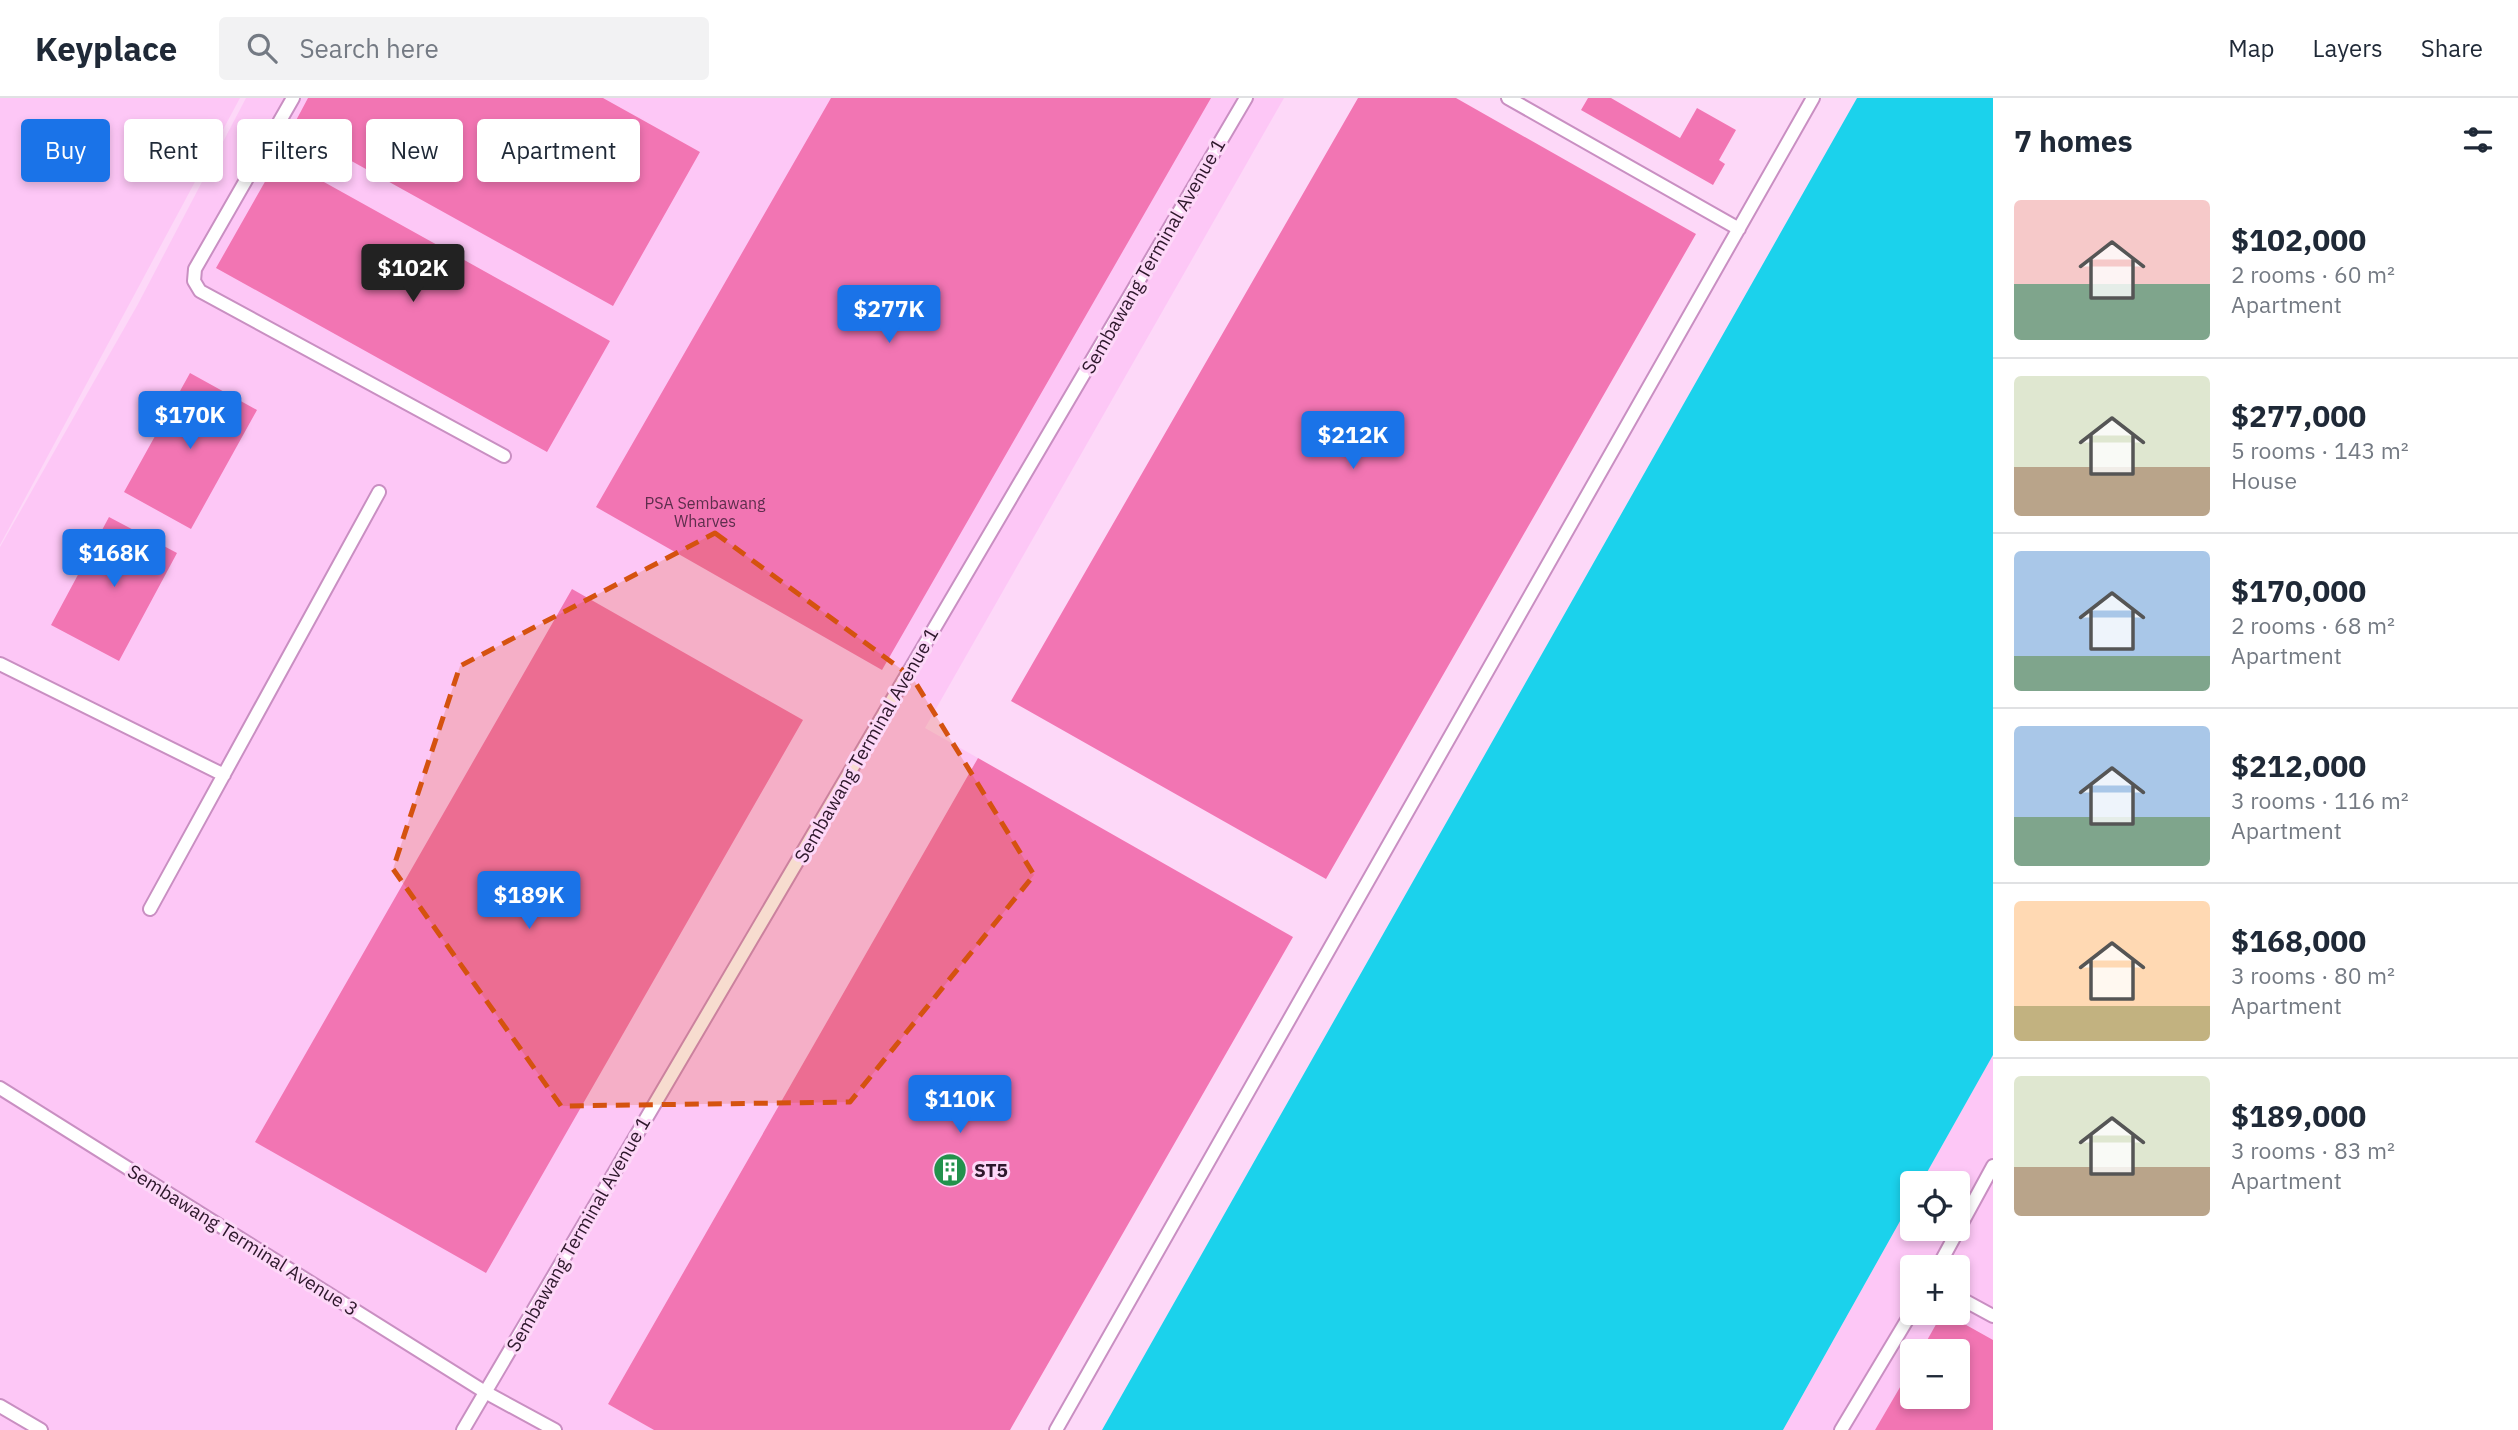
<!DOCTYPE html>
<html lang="en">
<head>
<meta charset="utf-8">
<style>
	body { margin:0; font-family:"IBM Plex Sans",sans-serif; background:#f2f2f3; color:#1f2937; height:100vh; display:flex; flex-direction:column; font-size:26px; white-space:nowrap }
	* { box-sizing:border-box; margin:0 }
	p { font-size:23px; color:#747a83 }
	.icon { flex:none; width:38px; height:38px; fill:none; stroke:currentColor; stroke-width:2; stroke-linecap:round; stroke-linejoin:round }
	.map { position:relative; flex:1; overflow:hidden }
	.side { display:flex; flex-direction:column; background:#fff; width:525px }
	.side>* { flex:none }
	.hud { position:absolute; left:21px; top:21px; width:665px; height:63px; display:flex; gap:14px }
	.controls { position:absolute; left:1900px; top:1073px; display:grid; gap:14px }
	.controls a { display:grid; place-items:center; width:70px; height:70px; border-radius:7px; background:#fff; box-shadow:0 4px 10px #0003; font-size:35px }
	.price { position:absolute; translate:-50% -60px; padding:0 16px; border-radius:7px; background:#1a73e8; color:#fff; font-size:23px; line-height:46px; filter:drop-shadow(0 2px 4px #0008) }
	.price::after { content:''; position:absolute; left:50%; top:42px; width:21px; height:16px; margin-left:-10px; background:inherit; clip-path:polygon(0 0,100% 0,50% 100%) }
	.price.active { background:#222; color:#fff }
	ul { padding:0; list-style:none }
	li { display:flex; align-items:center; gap:21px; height:175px; padding:0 21px }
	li+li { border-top:2px solid #e0e1e3 }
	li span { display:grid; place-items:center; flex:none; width:196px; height:140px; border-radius:7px; color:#555 }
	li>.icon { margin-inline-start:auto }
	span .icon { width:84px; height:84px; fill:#fffc; stroke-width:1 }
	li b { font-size:30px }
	h2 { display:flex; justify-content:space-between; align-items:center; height:84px; padding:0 21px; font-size:30px }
	.chip { padding:0 24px; border-radius:7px; background:#fff; box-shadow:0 4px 10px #0003; font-size:24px; line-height:63px }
	.chip.active { background:#1a73e8; color:#fff }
	header { display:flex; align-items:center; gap:42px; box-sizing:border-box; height:98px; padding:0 35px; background:#fff; border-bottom:2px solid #e0e1e3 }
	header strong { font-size:33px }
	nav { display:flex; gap:38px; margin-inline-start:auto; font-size:24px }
	.search { width:490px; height:63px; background:#f2f2f3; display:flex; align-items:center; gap:18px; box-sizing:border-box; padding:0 24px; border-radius:7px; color:#747a83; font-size:26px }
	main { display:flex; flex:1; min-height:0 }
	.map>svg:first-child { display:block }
	.built { fill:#fdc7f6; fill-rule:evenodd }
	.water { fill:#1bd2ec }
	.building { fill:#f275b3 }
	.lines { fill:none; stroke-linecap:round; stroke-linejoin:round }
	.service-casing { stroke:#c98fc2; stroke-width:16 }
	.service { stroke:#fff; stroke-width:12 }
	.marked { fill:#d5520f; fill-opacity:0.2; stroke:#d5520f; stroke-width:5; stroke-dasharray:14 9; stroke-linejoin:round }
	.labels { text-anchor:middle; stroke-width:6; stroke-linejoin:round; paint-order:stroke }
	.number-label { font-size:16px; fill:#5e2e4d }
	.street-label { font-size:19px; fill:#2d172b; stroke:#fdd8f8 }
	.poi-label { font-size:19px; font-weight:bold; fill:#2d172b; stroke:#fdd8f8; text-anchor:start }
</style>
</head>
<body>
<header>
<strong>Keyplace</strong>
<div class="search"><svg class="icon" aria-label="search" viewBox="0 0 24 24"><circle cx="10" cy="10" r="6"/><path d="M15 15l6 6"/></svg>Search here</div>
<nav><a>Map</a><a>Layers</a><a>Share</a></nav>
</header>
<main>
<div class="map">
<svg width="1993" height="1332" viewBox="0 0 1993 1332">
	<rect width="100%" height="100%" fill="#fdd8f8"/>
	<!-- built -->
	<path class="built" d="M 0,0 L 240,0 L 0,447 Z
		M 246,0 L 1284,0 L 925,630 L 978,660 L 608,1306 L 654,1332 L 0,1332 L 0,449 L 138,206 Z
		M 1993,957 L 1993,1332 L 1783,1332 L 1913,1100 L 1913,1130 L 1958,1130 L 1958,1085 L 1921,1085 ZM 1913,1169 L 1958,1169 L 1958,1214 L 1913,1214 ZM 1913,1253 L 1958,1253 L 1958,1298 L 1913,1298 Z"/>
	<!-- water -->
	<path class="water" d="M 1857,0 L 1993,0 L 1993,957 L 1921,1085 L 1913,1085 L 1913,1100 L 1783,1332 L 1102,1332 Z"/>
	<!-- building -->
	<path class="building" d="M 308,0 L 603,0 L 700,54 L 613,208 L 292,30 Z
		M 831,0 L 1211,0 L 882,572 L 596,409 Z
		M 1358,0 L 1456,0 L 1696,136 L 1326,781 L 1011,603 Z
		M 1588,0 L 1611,0 L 1680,40 L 1697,10 L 1736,32 L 1719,62 L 1725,66 L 1713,87 L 1581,12 Z
		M 279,59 L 610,243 L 547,354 L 216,170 Z
		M 190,275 L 257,312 L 191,431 L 124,394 Z
		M 109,419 L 177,455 L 119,563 L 51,527 Z
		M 572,491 L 803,622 L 486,1175 L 255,1044 Z
		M 978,660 L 1293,839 L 1010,1332 L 654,1332 L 608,1306 Z
		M 1943,1214 L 1993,1242 L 1993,1332 L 1875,1332 L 1913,1267 L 1913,1298 L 1958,1298 L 1958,1253 L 1921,1253 Z"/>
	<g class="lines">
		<!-- service casing -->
		<g class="service-casing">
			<path id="service" d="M 293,0 L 195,171 L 194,183 L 200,193 L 504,358
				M 1508,0 L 1739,131
				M 0,566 L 224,677
				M 150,811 L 379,394
				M 0,990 L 485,1294 L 555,1332
				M 1938,1169 L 1993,1068
				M 1958,1199 L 1993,1218
				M 0,1308 L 41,1332
				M 463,1332 L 1246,0
				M 1056,1332 L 1813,0
				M 1841,1332 L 1913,1212"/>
		</g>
		<!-- service -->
		<use href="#service" class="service"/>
	</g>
	<!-- marked area -->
	<path class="marked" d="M 715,435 L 912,579 L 1034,777 L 850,1004 L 561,1008 L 393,771 L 460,568 Z"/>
	<!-- icons -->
	<defs>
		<g id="building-disc" transform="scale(1.75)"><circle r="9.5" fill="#22924c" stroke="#fdd8f8"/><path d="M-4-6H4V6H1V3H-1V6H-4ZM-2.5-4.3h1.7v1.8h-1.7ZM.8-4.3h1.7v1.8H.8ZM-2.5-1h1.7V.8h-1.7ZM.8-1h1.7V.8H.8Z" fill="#fff"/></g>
	</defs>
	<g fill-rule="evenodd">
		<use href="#building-disc" x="950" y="1072"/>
	</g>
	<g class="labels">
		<!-- number labels -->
		<g class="number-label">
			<text x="705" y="411">PSA Sembawang<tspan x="705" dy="18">Wharves</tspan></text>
		</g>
		<!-- street labels -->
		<g class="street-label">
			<text transform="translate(1153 158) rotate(-60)" y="7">Sembawang Terminal Avenue 1</text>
			<text transform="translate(866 647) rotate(-60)" y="7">Sembawang Terminal Avenue 1</text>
			<text transform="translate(578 1136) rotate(-60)" y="7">Sembawang Terminal Avenue 1</text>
			<text transform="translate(243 1142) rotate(32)" y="7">Sembawang Terminal Avenue 3</text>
		</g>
		<!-- poi labels -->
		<g class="poi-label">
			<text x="974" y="1079">ST5</text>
		</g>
	</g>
</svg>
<div class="controls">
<a><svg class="icon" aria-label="locate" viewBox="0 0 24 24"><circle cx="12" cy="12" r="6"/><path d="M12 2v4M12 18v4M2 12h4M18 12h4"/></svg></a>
<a>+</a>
<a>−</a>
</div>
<b class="price active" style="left:413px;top:206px">$102K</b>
<b class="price" style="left:889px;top:247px">$277K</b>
<b class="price" style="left:190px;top:353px">$170K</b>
<b class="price" style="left:1353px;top:373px">$212K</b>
<b class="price" style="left:114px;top:491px">$168K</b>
<b class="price" style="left:529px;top:833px">$189K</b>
<b class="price" style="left:960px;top:1037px">$110K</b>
<div class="hud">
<a class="chip active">Buy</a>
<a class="chip">Rent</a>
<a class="chip">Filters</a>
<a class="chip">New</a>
<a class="chip">Apartment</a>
</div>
</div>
<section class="side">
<h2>7 homes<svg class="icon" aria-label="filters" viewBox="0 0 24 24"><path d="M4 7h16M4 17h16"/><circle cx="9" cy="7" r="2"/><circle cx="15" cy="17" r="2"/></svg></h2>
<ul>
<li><span style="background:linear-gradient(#f6c9c9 60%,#7fa58c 0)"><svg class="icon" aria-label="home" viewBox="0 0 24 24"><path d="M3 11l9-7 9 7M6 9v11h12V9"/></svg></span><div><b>$102,000</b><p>2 rooms · 60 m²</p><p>Apartment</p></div></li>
<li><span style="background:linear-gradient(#dfe7d0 65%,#b9a48a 0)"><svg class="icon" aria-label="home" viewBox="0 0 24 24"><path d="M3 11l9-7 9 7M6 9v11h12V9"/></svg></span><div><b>$277,000</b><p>5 rooms · 143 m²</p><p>House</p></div></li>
<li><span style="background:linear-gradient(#a9c7e8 75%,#7fa58c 0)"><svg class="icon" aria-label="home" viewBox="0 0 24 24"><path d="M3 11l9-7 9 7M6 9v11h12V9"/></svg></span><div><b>$170,000</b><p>2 rooms · 68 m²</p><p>Apartment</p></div></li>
<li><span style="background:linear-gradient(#a9c7e8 65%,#7fa58c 0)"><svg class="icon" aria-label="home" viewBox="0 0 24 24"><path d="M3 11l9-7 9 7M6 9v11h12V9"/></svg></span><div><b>$212,000</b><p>3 rooms · 116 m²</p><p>Apartment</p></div></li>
<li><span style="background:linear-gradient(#ffd9b3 75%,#c2b280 0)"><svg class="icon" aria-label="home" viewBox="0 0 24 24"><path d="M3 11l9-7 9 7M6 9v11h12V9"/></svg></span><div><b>$168,000</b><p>3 rooms · 80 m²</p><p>Apartment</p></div></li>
<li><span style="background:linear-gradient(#dfe7d0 65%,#b9a48a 0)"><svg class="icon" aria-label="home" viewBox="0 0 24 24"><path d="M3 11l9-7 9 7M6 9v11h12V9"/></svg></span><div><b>$189,000</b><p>3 rooms · 83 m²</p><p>Apartment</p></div></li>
</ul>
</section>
</main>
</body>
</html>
